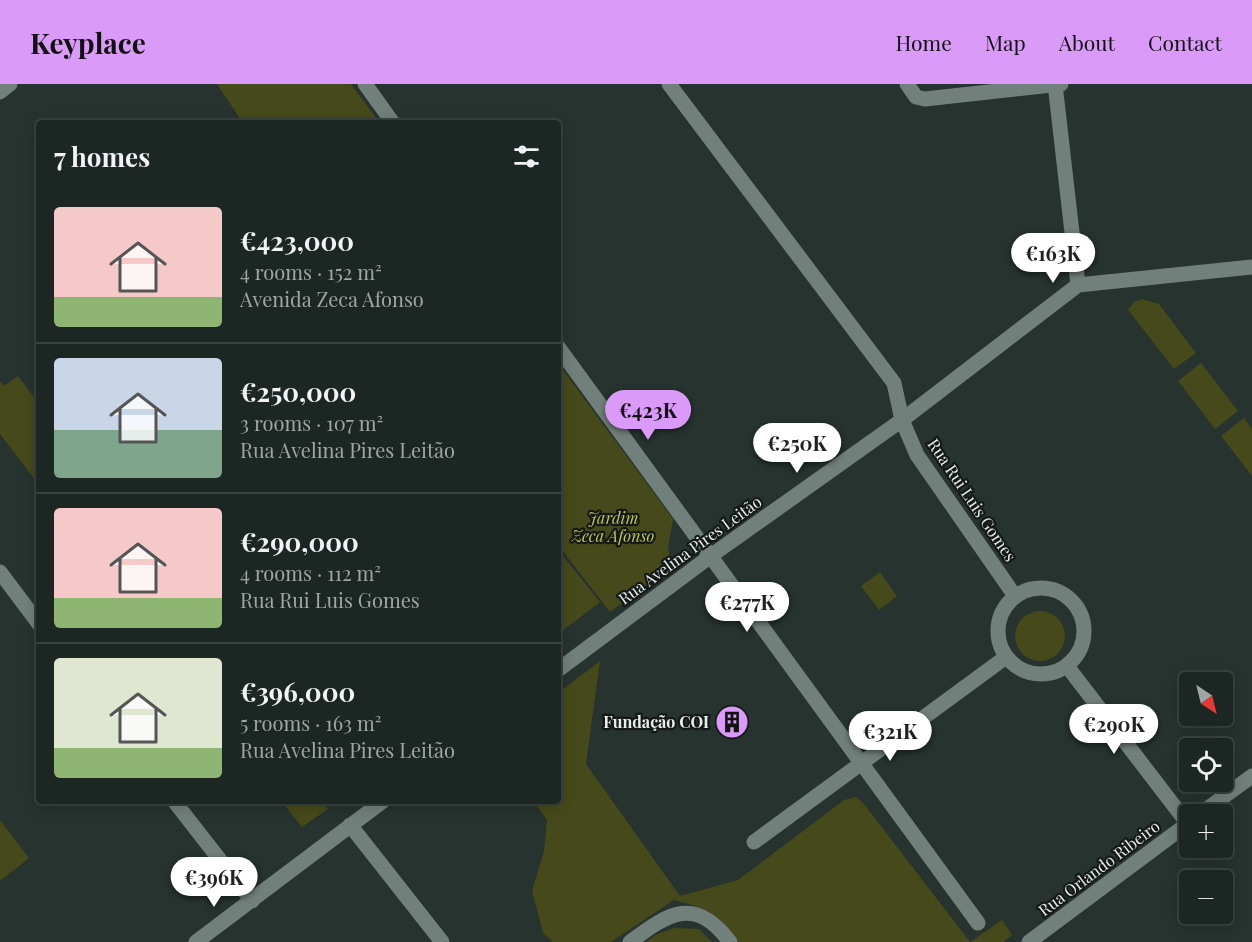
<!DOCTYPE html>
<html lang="en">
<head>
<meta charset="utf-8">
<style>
	body { margin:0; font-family:"Playfair Display",serif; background:#29322f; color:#f1f3f6; height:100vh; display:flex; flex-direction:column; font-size:22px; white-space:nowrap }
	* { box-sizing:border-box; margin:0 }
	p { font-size:20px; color:#a0a5a5 }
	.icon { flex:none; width:33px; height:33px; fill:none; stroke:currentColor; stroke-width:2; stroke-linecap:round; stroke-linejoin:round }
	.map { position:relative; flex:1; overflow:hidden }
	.drawer { position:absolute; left:36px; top:36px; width:525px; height:684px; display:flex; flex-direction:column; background:#1c2622; border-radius:6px; box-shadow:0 3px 15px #0003,0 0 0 2px #3a4340 }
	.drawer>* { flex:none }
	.needle { width:39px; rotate:145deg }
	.buttons { position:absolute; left:1179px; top:588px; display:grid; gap:12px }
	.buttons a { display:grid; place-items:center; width:54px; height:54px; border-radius:6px; background:#1c2622; box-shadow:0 3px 15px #0003,0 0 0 2px #3a4340; font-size:30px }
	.price { position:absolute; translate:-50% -51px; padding:0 14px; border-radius:21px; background:#fff; color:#222; font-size:20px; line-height:39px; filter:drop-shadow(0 2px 3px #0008) }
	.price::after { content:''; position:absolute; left:50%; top:36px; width:18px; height:14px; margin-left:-9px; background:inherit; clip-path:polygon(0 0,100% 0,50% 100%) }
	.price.active { background:#da9af7; color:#111 }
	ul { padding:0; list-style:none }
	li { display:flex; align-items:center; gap:18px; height:150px; padding:0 18px }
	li+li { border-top:2px solid #3a4340 }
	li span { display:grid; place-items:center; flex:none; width:168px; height:120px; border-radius:6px; color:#555 }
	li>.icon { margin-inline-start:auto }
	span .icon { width:72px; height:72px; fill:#fffc; stroke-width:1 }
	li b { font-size:26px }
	h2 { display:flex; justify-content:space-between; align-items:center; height:72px; padding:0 18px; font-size:26px }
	header { display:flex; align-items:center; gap:36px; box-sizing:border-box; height:84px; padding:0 30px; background:#da9af7; color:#111 }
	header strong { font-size:28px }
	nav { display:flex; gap:33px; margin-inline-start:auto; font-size:21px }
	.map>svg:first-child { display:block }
	.green { fill:#464919 }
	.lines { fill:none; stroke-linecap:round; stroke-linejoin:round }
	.street { stroke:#72807b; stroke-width:15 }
	.labels { text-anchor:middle; stroke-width:4.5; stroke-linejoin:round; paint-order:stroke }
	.street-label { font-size:16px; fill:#e7efec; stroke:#141917 }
	.park-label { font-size:16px; font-style:italic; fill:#c1c854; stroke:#141917 }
	.poi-label { font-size:16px; font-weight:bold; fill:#e7efec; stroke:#141917; text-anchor:end }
</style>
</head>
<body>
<header>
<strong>Keyplace</strong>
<nav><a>Home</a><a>Map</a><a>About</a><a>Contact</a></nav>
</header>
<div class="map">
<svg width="1252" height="858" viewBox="0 0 1252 858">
	<rect width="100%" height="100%" fill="#26332e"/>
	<!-- green -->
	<path class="green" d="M 217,0 L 351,0 L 380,39 L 243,39 Z
		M 1142,215 L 1159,220 L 1196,269 L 1174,285 L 1128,226 L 1134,218 Z
		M 558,279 L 673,435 L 668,464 L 671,482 L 610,528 L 558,461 Z
		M 1201,279 L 1238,327 L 1215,345 L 1178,297 Z
		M 18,292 L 39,320 L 39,401 L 0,350 L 0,297 L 4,302 Z
		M 1244,334 L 1252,345 L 1252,392 L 1221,352 Z
		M 558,466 L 600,518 L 558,550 Z
		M 880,488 L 897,512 L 879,526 L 861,502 Z
		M1015 552a25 25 0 1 1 50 0a25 25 0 1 1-50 0Z
		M 600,577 L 586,680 L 680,812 L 738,796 L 844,716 L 856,713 L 864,720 L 970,858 L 739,858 C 717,829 710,825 674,816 L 611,858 L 553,858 L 543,849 L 532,807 L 544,767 L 547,736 L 534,717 L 558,717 L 558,609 Z
		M 281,717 L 322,717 L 328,725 L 302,743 Z
		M 0,736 L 29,774 L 0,797 Z
		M 1002,836 L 1012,851 L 1003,858 L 970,858 Z
		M 674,844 L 699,845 L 712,858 L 646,858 L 655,851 Z"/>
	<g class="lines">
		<!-- street -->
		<path class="street" d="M 365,0 L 393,39
			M 669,0 L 894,299 L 902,336 L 917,371 L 1015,512
			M 907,0 L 916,13 L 925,15 L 1061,0
			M 1055,0 L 1078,201
			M 0,8 L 10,0
			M 558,263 L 978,839
			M 0,488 L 39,540
			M998 547a43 43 0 1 1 86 0a43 43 0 1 1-86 0Z
			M 1067,582 L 1188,740
			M 558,586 L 712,471 L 902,336 L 1078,201 L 1252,183
			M 174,717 L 252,817
			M 1200,730 L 1252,692
			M 350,741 L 442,858
			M 754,758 L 1006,573
			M 196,858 L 383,717
			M 630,858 C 669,829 695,811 730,858
			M 1029,858 L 1190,738"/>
	</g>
	<!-- icons -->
	<defs>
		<g id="building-disc" transform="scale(1.725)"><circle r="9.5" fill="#da9af7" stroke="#141917"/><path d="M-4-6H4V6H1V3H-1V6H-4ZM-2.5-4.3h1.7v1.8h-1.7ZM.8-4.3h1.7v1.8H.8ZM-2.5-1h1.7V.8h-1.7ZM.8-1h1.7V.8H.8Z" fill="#111"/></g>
	</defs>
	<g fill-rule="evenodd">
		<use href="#building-disc" x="732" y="638"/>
	</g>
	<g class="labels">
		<!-- street labels -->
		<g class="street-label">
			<text transform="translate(972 416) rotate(56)" y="6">Rua Rui Luis Gomes</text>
			<text transform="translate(690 466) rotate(-36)" y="6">Rua Avelina Pires Leitão</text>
			<text transform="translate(1099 784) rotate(-37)" y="6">Rua Orlando Ribeiro</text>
		</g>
		<!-- park labels -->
		<g class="park-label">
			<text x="613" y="440">Jardim<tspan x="613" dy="18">Zeca Afonso</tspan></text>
		</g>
		<!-- poi labels -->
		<g class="poi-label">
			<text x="709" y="644">Fundação COI</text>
		</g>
	</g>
</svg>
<div class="buttons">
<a><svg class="needle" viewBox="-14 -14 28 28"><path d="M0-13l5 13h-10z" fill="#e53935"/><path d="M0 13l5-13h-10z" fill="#a0a5a5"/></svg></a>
<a><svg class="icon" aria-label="locate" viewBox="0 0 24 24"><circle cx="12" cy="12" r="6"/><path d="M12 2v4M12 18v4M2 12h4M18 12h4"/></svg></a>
<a>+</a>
<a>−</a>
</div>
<b class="price" style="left:1053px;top:200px">€163K</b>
<b class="price active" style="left:648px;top:357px">€423K</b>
<b class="price" style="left:797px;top:390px">€250K</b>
<b class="price" style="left:747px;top:549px">€277K</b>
<b class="price" style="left:1114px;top:671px">€290K</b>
<b class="price" style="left:890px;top:678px">€321K</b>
<b class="price" style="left:214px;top:824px">€396K</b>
<section class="drawer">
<h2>7 homes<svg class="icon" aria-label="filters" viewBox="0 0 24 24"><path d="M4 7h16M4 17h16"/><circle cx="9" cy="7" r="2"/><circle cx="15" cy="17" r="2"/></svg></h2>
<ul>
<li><span style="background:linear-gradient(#f6c9c9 75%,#8fb573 0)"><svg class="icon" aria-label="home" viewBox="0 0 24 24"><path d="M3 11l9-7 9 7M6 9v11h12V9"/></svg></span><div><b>€423,000</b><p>4 rooms · 152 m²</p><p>Avenida Zeca Afonso</p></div></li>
<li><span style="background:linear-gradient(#c9d6e8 60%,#7fa58c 0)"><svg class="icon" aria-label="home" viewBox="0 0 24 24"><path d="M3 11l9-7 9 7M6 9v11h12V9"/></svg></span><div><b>€250,000</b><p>3 rooms · 107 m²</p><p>Rua Avelina Pires Leitão</p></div></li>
<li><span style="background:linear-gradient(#f6c9c9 75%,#8fb573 0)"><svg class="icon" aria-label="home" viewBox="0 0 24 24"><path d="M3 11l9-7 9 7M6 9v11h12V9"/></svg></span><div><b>€290,000</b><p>4 rooms · 112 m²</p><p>Rua Rui Luis Gomes</p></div></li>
<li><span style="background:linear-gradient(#dfe7d0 75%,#8fb573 0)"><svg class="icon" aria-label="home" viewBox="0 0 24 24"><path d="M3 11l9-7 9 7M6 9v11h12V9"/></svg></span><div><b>€396,000</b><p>5 rooms · 163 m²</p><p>Rua Avelina Pires Leitão</p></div></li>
</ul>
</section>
</div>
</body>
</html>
